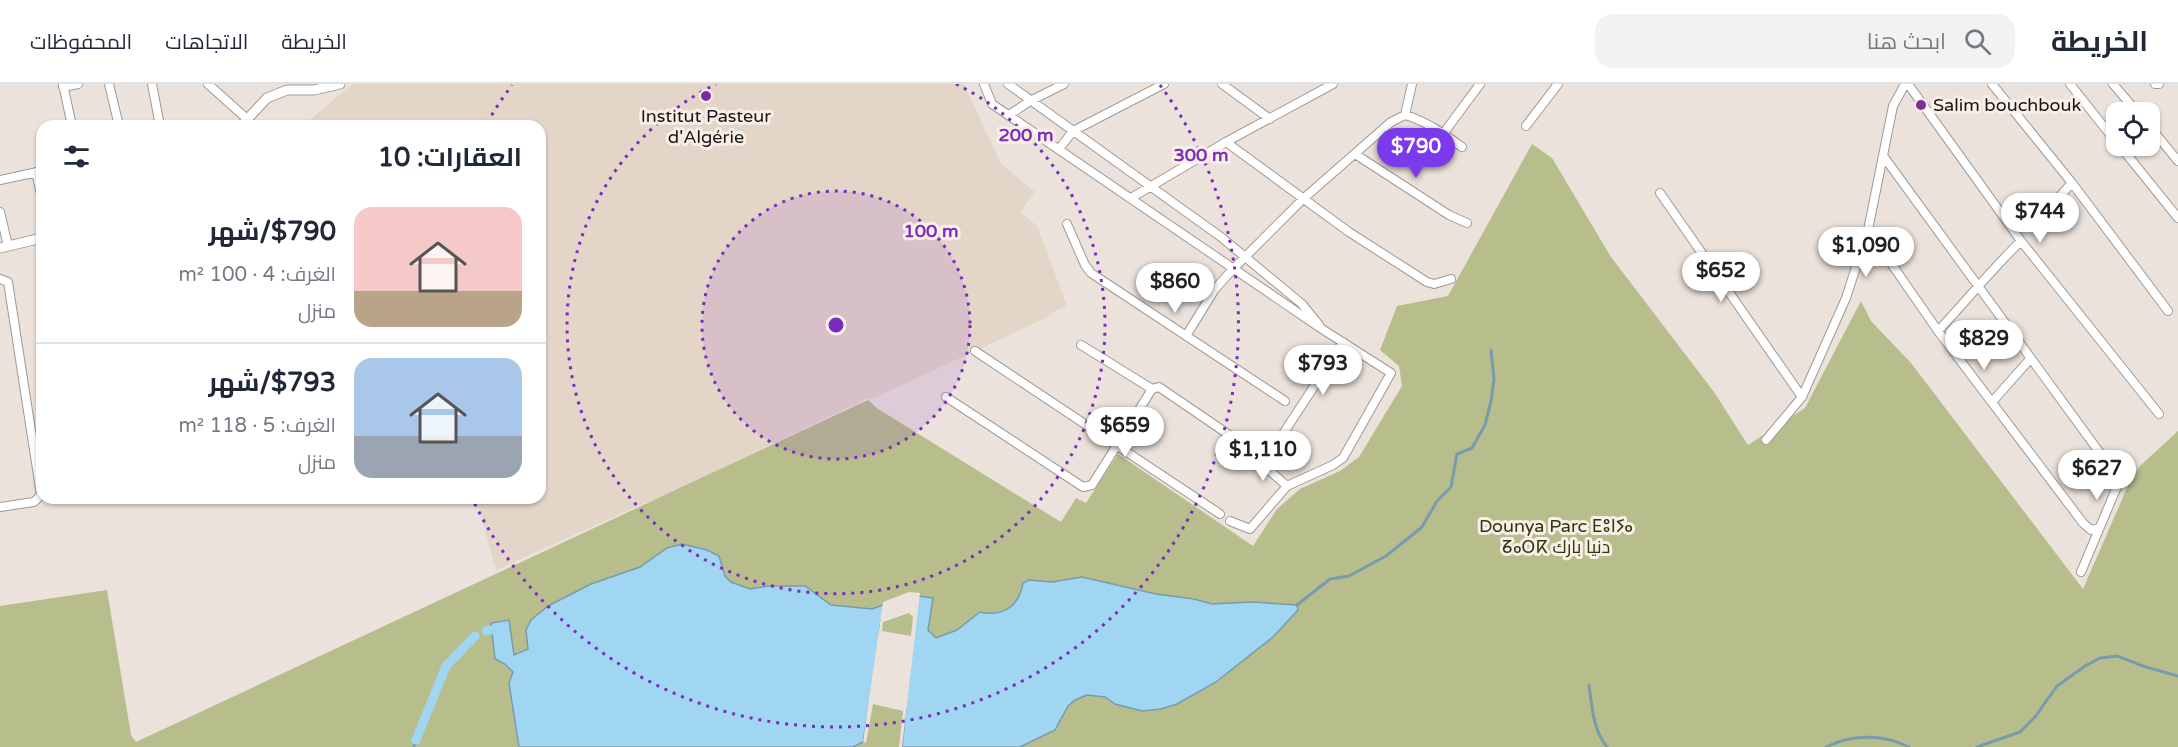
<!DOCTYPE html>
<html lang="ar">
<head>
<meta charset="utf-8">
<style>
	body { margin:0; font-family:"Varela Round",Cairo,"Noto Sans Tifinagh",sans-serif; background:#f2f2f3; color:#1f2937; direction:rtl; height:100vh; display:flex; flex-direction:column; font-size:22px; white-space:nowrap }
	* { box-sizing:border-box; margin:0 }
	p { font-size:20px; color:#747a83 }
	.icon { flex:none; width:33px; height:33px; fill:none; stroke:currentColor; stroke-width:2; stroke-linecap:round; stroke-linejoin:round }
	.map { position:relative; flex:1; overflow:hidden; direction:ltr }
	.sheet { position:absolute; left:36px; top:36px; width:510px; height:384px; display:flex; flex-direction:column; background:#fff; border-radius:18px; box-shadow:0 2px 4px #0004; direction:rtl }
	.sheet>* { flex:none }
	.tools { position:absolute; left:2106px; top:18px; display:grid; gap:12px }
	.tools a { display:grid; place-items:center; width:54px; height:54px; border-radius:12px; background:#fff; box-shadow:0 2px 4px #0004; font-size:30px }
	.price { position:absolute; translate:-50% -51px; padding:0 14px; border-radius:21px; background:#fff; color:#222; font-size:20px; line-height:39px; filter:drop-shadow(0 2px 3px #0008) }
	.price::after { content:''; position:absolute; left:50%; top:36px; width:18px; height:14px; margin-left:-9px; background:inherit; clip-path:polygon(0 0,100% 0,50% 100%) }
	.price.on { background:#7c3aed; color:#fff }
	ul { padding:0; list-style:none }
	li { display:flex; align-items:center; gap:18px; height:150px; padding:0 24px }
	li+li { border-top:2px solid #e0e1e3 }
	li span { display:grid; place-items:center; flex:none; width:168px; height:120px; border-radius:18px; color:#555 }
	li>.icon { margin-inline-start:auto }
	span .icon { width:72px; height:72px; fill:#fffc; stroke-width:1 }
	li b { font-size:26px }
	h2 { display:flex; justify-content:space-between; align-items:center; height:72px; padding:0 24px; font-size:26px }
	header { display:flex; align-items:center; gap:36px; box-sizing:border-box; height:84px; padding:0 30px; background:#fff; border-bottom:2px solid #e0e1e3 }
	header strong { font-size:28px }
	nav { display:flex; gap:33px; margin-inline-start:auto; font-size:21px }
	.search { width:420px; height:54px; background:#f2f2f3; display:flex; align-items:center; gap:15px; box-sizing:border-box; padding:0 21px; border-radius:18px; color:#747a83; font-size:22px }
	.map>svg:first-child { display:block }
	.built { fill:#e4d5c9 }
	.green { fill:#b8bd8c }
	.water { fill:#a0d6f1; stroke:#779cae; stroke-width:1.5; fill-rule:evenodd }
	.pier { fill:#ebe2db; fill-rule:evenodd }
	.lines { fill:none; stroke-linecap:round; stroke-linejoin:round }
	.stream { stroke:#779cae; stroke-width:3 }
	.canal { stroke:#a0d6f1; stroke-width:9 }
	.minor-casing { stroke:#a19993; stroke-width:10 }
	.tertiary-casing { stroke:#a19993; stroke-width:11 }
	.minor { stroke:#fff; stroke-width:8 }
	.tertiary { stroke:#fff; stroke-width:9 }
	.ring { fill:none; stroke:#7b2cbf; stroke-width:3; stroke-dasharray:3 6 }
	.poi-dot { fill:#7f2d9c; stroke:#f8efe8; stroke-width:2 }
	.labels { text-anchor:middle; stroke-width:6; stroke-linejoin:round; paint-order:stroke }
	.poi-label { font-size:18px; fill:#181512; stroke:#f8efe8; text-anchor:start }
	.park-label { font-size:18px; fill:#32340c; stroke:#f8efe8 }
	.centre { fill:#7b2cbf; stroke:#f8efe8; stroke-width:3 }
	.ring-label { font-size:18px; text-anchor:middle; font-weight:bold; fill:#7b2cbf; stroke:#f8efe8; stroke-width:6; stroke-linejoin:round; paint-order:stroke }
</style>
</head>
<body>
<header>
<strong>الخريطة</strong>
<div class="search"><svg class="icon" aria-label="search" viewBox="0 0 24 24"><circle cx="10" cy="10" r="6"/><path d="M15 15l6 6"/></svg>ابحث هنا</div>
<nav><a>الخريطة</a><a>الاتجاهات</a><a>المحفوظات</a></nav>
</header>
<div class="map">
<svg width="2178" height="663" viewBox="0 0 2178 663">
	<rect width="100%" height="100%" fill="#ebe2db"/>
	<!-- built -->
	<path class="built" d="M 352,0 L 964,0 L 1001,80 L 1035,108 L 1020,128 L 1037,142 L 1067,222 L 1051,229 L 1046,234 L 872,315 L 868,314 L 656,416 L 647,418 L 496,486 L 476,414 L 540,414 L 540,42 L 303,42 Z"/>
	<!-- green -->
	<path class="green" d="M 1532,60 L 1552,74 L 1611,173 L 1714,308 L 1748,361 L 1805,324 L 1861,217 L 1871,237 L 1911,279 L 2083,505 L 2130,397 L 2141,381 L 2178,347 L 2178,663 L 0,663 L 0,522 L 107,506 L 131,651 L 136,658 L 868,316 L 878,325 L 1061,438 L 1076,414 L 1086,419 L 1118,370 L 1253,462 L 1277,425 L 1300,405 L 1340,387 L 1359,373 L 1402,302 L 1399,282 L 1380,266 L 1397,222 L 1448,212 Z"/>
	<!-- water -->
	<path class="water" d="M 682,460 L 707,466 L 719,472 L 725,492 L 731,498 L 750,505 L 769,502 L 805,502 L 831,521 L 872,525 L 910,511 L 933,514 L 928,546 L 936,554 L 957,546 L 980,528 C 1004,533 1019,522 1023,499 L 1029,496 L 1052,498 L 1082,493 L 1156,510 L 1194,515 L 1212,520 L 1252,518 L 1297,521 L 1298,526 L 1273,553 L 1216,598 L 1177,620 L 1161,625 L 1142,627 L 1115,620 L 1105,613 L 1087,611 L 1075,616 L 1068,622 L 1055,646 L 1020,663 L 902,663 L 906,624 L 870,617 L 863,658 L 853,663 L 519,663 L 509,599 L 513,588 L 505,580 L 495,575 L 491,539 L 509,536 L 514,571 L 528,565 L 526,546 L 531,536 L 548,522 L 591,500 L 640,483 L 667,464 ZM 911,527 L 916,532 L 913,555 L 879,549 L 881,536 Z"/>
	<!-- pier -->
	<path class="pier" d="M 909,508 L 920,509 L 902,663 L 899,663 L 903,627 L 873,620 L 866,659 L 863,658 L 883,518 ZM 909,529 L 913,533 L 911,552 L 882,547 L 883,538 Z"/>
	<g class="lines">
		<!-- stream -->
		<path class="stream" d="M 1297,521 L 1330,495 L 1349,492 L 1386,472 L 1422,443 L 1437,417 L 1451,403 L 1457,370 L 1472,364 L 1485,341 L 1491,317 L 1494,295 L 1491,266
			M 1589,601 C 1592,623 1593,646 1607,663
			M 414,663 L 416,656
			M 1826,663 C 1852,650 1883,650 1909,663
			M 1977,663 L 2020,648 L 2035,633 L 2057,602 L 2085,582 L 2100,574 L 2117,572 L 2146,583 L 2178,592"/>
		<!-- canal -->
		<path class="canal" d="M 486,547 L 491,546
			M 416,656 L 446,582 L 475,552"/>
		<!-- minor casing -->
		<g class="minor-casing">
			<path id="minor" d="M 63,0 L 72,42
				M 109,0 L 119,42
				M 152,0 L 160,42
				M 208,0 L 247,35
				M 984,0 L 992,20 L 1322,245 L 1391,289 L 1343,374 L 1333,381 L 1287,402 L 1250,445 L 1230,437
				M 1008,0 L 1221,153 L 1302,220 L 1319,241
				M 1222,0 L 1270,35
				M 1908,0 L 2021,157 L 2159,330
				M 1992,0 L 2072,99 L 2168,227
				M 2070,0 L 2116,58
				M 2113,0 L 2137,28
				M 2155,0 L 2159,0
				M 63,3 L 78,0
				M 1009,31 L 1030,17 L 1064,0
				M 1405,31 L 1412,0
				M 1526,42 L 1558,0
				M 2150,43 L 2178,77
				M 1443,50 L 1480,0
				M 1226,58 L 1349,148 L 1427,198 L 1434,200 L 1451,195
				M 2120,62 L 2178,134
				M 1059,65 L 1073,47 L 1164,0
				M 1355,70 L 1449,131 L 1467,139
				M 1884,73 L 2116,391 L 2118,397 L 2116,405 L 2081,488
				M 36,88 L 42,115
				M 0,96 L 42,87
				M 1660,109 L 1802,313
				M 1131,114 L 1226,58 L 1333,0
				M 0,128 L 8,162
				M 2044,129 L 2072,99
				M 1067,140 L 1085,181 L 1091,189 L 1285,317
				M 1868,146 L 1938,247 L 2083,439 L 2091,446 L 2099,444
				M 0,195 L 8,198 L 41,411 L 34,418 L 0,423
				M 1938,247 C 1966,217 1992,185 2021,157
				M 1186,252 L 1215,205 L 1233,185 L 1303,115 L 1391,38 L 1405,31 C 1426,37 1444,50 1462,63
				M 1081,261 L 1152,305
				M 975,267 L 1220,430
				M 946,313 L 1083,403 L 1092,401 L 1152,305 L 1159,303 L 1266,376 L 1343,258
				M 1992,318 L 2031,274
				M 1766,356 L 1802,313 L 1846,214 L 1868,146 L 1893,22 L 1905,0
				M 1266,376 L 1270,387 L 1287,402"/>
		</g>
		<!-- tertiary casing -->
		<g class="tertiary-casing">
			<path id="tertiary" d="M 241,42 L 267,14 L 287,6 L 314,6 L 340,0
				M 0,164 L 42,154"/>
		</g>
		<!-- minor -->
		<use href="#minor" class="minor"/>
		<!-- tertiary -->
		<use href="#tertiary" class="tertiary"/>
	</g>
	<!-- distance rings -->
	<circle cx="836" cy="241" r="134" fill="#7b2cbf" fill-opacity=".12"/>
	<g class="ring">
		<circle cx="836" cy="241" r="134"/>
		<path d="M956 0A269 269 0 1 1 716 0"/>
		<path d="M487 39A403 403 0 0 1 512 1M1160 1A403 403 0 1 1 472 414"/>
	</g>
	<!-- markers -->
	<g class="poi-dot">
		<circle cx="706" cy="12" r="6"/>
		<circle cx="1921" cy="21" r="6"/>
	</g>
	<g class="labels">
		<!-- poi labels -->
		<g class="poi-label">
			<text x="1933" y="27">Salim bouchbouk</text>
			<text x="706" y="38" text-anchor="middle">Institut Pasteur<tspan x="706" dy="21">d'Algérie</tspan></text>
		</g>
		<!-- park labels -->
		<g class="park-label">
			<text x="1556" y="448">Dounya Parc ⴹⵓⵏⵢⴰ<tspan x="1556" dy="21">ⵒⴰⵔⴽ دنيا بارك</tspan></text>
		</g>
	</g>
	<circle cx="836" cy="241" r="9" class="centre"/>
	<g class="ring-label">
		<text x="1026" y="57">200 m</text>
		<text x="1201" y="77">300 m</text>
		<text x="931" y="153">100 m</text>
	</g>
</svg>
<div class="tools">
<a><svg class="icon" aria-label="locate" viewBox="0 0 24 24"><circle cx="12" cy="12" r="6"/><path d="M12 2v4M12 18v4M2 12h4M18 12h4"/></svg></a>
</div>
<b class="price on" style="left:1416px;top:95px">$790</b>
<b class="price" style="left:2040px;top:160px">$744</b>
<b class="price" style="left:1866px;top:194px">$1,090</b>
<b class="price" style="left:1721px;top:219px">$652</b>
<b class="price" style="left:1175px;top:230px">$860</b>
<b class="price" style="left:1984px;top:287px">$829</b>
<b class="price" style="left:1323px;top:312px">$793</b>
<b class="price" style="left:1125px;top:374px">$659</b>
<b class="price" style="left:1263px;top:398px">$1,110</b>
<b class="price" style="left:2097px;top:417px">$627</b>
<section class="sheet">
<h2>العقارات: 10<svg class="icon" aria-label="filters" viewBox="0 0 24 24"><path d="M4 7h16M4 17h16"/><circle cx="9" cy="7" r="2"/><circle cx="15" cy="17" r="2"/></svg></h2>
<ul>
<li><span style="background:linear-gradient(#f6c9c9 70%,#b9a48a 0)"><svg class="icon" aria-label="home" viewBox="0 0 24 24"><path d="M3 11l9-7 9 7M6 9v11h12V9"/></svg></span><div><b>$790/شهر</b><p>الغرف: 4 · 100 m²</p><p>منزل</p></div></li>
<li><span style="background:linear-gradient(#a9c7e8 65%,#9aa5b1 0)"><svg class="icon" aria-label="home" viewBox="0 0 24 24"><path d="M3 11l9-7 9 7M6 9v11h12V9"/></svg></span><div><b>$793/شهر</b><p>الغرف: 5 · 118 m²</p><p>منزل</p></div></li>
</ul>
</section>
</div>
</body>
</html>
